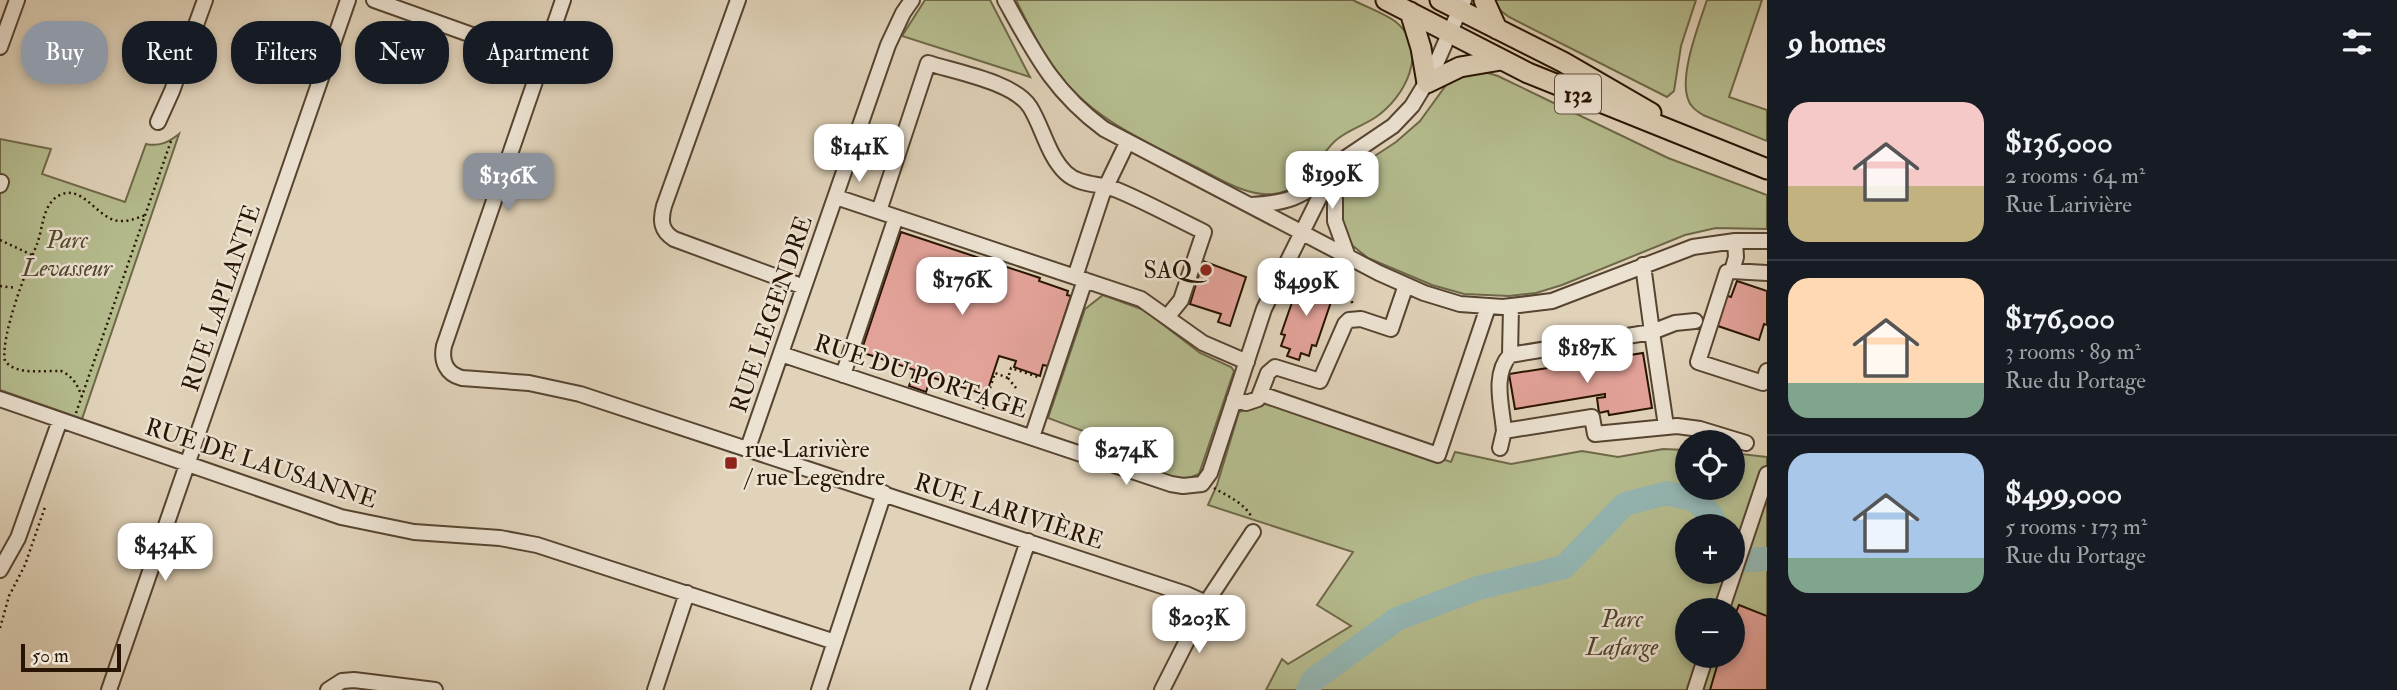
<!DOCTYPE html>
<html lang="en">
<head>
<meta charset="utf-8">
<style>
	body { margin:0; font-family:"IM FELL Double Pica",serif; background:#242831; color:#f1f3f6; height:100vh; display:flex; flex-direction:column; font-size:26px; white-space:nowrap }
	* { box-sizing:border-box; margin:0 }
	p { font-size:23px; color:#9ea1a6 }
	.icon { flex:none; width:38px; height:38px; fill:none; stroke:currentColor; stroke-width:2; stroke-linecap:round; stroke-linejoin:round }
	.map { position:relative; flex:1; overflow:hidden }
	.details { display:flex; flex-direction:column; background:#171b24; width:630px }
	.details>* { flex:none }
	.hud { position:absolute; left:21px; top:21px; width:665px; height:63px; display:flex; gap:14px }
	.tools { position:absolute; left:1675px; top:430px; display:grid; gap:14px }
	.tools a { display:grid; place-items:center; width:70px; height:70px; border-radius:50%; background:#171b24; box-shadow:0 4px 10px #0003; font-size:35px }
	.scale { position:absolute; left:21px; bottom:18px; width:100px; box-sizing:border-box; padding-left:7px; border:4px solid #281402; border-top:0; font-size:19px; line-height:24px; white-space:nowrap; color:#281402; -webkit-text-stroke:5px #ece2d2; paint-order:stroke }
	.price { position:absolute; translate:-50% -60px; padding:0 16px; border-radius:14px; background:#fff; color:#222; font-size:23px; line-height:46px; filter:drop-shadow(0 2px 4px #0008) }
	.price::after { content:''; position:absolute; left:50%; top:42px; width:21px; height:16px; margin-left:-10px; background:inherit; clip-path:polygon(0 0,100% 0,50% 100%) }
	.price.current { background:#8c9099; color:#fff }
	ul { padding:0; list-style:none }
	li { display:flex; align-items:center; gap:21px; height:175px; padding:0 21px }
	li+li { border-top:2px solid #363941 }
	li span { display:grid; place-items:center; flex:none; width:196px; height:140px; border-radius:21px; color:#555 }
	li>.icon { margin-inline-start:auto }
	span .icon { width:84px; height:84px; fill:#fffc; stroke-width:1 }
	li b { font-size:30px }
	h2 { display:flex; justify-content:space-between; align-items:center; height:84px; padding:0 21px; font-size:30px }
	.pill { padding:0 24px; border-radius:28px; background:#171b24; box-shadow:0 4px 10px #0003; font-size:24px; line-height:63px }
	.pill.current { background:#8c9099; color:#fff }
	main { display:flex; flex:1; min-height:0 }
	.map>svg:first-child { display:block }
	.green { fill:#b5bc8e; stroke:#6e6848; stroke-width:2; fill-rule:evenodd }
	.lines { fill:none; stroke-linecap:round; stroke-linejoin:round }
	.river { stroke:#95b7b4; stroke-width:24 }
	.building { fill:#e3a299; stroke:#281402; stroke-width:2 }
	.minor-casing { stroke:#564430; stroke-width:18 }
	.highway-casing { stroke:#281402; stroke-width:23 }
	.path { stroke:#281402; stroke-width:2.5; stroke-dasharray:2 3.5; stroke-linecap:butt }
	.minor { stroke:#ece2d2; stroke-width:14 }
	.highway { stroke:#e1d3ba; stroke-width:19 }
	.poi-dot { fill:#8f2418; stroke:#ece2d2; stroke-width:2.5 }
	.labels { text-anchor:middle; stroke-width:5; stroke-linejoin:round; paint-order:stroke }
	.shield { fill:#ece2d2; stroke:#635240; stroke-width:2 }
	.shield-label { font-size:23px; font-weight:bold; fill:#281402 }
	.park-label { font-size:24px; font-style:italic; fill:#52462c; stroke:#ece2d2 }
	.poi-label { font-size:24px; fill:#281402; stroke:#ece2d2; text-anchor:end }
	.street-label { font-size:24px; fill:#281402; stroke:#ece2d2 }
</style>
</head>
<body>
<main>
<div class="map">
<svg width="1767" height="690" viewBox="0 0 1767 690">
	<rect width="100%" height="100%" fill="#e1d3ba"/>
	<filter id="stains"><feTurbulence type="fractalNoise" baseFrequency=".00286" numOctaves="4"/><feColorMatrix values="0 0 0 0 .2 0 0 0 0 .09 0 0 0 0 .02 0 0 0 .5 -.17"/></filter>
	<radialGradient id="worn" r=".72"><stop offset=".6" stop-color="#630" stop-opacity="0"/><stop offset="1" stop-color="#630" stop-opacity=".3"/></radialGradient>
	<!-- green -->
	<path class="green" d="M 925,0 L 990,0 L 1030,77 L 902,36 Z
		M 1016,0 L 1353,0 C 1366,7 1384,13 1396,22 C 1430,50 1405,97 1376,117 C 1363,126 1347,130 1335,141 C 1312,163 1309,190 1273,194 C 1248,197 1220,179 1198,168 C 1144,141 1087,117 1052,65 C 1038,45 1027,22 1016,0 Z
		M 1494,0 L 1696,0 L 1681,46 L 1674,91 L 1667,97 L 1509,17 L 1501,11 Z
		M 1707,0 L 1762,0 L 1729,97 L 1767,110 L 1767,141 L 1703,115 C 1697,111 1690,107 1688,99 C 1679,75 1699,24 1707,0 Z
		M 1478,70 L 1498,76 L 1668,158 L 1767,195 L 1767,229 L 1716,228 L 1685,235 L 1562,285 L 1536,293 L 1509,296 L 1464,294 L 1432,285 L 1368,258 L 1353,246 L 1345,234 L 1340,210 L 1344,182 L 1352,171 L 1396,142 L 1420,121 L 1449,81 Z
		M 179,134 L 82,419 L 0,390 L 0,139 L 51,149 L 42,174 L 125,202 L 146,144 C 159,147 169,142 179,134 Z
		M 1103,295 L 1144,310 L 1200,353 L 1231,367 L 1234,371 L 1199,474 L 1189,478 L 1175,478 L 1081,446 L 1086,432 L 1048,418 L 1085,309 Z
		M 1272,401 L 1451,462 L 1455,452 L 1511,464 L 1582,451 L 1618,457 L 1663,449 L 1687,450 L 1687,488 L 1732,488 L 1733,453 L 1767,457 L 1767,690 L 1266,690 L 1282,659 L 1288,664 L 1351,626 L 1317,605 L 1353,552 L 1208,505 L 1217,485 L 1239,412 ZM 1687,527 L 1732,527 L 1732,572 L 1687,572 ZM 1687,611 L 1732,611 L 1732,656 L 1687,656 Z"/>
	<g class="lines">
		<!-- river -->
		<path class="river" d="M 1732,556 L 1747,560 L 1767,559
			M 1308,690 L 1313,680 L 1397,619 L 1478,588 L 1564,567 L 1625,504 L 1667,493 L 1695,500 L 1712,516 L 1716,527"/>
	</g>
	<!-- building -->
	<path class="building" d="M 901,232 L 1040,278 L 1039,281 L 1068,291 L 1067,295 L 1071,296 L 1048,366 L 1043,365 L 1040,376 L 1014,367 L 1016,361 L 999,356 L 986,395 L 931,377 L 926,392 L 909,386 L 915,370 L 861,352 Z
		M 1203,261 L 1246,277 L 1230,326 L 1218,322 L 1221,314 L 1190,304 Z
		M 1303,279 L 1325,286 L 1331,283 L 1335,293 L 1328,298 L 1332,299 L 1316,346 L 1312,345 L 1309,356 L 1301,353 L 1299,360 L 1287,356 L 1290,349 L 1281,346 L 1285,335 L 1281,334 L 1297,288 L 1300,289 Z
		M 1737,281 L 1767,291 L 1767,325 L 1764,324 L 1759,340 L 1715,325 L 1725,295 L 1731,297 Z
		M 1643,353 L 1652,408 L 1609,415 L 1608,411 L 1599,413 L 1597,398 L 1605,397 L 1605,394 L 1515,409 L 1509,374 Z
		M 1739,605 L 1767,616 L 1767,690 L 1710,690 L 1720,656 L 1732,656 L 1732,622 Z"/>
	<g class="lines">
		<!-- minor casing -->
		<g class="minor-casing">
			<path id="minor" d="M 374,0 L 542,60
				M 563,0 L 444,346 C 441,361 446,374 462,378 L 529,383 L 580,394 L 1186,594 L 1206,603
				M 738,0 L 664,206 C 660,221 661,231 674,239 L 804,287
				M 1005,0 C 1035,54 1053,91 1104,129 L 1379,273 L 1424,293 L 1460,304 L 1503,307 L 1552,301 L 1693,247 L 1735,241 L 1767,241
				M 0,47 L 17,0
				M 158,122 L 172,91 L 205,0
				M 1335,174 L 1335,221 L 1348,257
				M 0,185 L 1,182
				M 836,197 L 1141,299 L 1203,343 L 1247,362
				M 1251,205 C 1287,203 1300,198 1328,176
				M 879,211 L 928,63 C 956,72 1014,82 1030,107 C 1043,128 1048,156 1066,173 C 1080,186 1100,183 1117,190 C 1146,202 1175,218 1204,232 L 1181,300 L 1168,316
				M 1735,241 L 1736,257 L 1732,271 L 1767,273
				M 1732,271 L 1727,272 L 1698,362 L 1763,383 L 1767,371
				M 1075,277 L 1102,195 L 1127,143
				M 1511,306 L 1510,355 L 1652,332 L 1643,265
				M 781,354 L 1171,484 L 1183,486 L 1202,484 L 1210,473 L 1264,309 L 1327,182 L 1347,157 L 1393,126 L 1412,106 L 1432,73 L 1464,0
				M 1510,355 C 1492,375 1502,406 1504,431 L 1592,417 L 1595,434 L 1677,426 L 1700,429 L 1746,443
				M 843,375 L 896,217
				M 1261,394 L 1438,455 L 1488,307
				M 0,399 L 341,517 L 414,532 L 500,538 L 537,545 L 835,642
				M 1234,399 L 1246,403 L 1258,399 L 1268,373 L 1275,367 L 1320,381 L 1345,324 L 1349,320 L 1361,319 L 1391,329 L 1406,285
				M 1666,426 L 1652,332 L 1675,323 L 1695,321
				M 1032,437 L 1085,280
				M 748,448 L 888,45 L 903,13 L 912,0
				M 1500,448 L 1504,431
				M 0,570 L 18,538 L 60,420
				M 1721,611 L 1767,474
				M 109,690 L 348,0
				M 328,690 L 342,681 L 354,680 L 435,690
				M 655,690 L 687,593
				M 819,690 L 884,493
				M 978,690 L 1028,541
				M 1162,690 L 1206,603 L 1253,532
				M 1695,690 L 1706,656"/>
		</g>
		<!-- highway casing -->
		<g class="highway-casing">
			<path id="highway" d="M 1386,0 L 1528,73 L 1767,169
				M 1440,0 L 1563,62 L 1651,113
				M 1484,0 L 1497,29
				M 1410,12 L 1421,48 L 1427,83 L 1460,67 L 1501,60"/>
		</g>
		<!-- path -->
		<path class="path" d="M 0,240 L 32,255
			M 0,286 L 16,288
			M 1334,290 C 1344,292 1351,295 1353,306
			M 1008,378 L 1016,388
			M 82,397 C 78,386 73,376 61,371 C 44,370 17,376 5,361 C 0,337 27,269 37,244 C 43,229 42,206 58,196 C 80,183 95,214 114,220 C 124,223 136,219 145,215
			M 983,409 L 995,373 L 1008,378 L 1011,368 L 1038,377
			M 76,413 L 171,141
			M 1214,488 C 1227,496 1245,503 1252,518
			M 0,628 L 9,596 L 25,565 L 45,507"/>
		<!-- minor -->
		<use href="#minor" class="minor"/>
		<!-- highway -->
		<use href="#highway" class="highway"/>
	</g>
	<!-- markers -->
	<g class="poi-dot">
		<circle cx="1206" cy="270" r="7"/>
		<rect x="724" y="456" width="14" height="14" rx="3.5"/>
	</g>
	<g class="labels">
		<!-- shield labels -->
		<rect class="shield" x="1555" y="74.5" width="46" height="39" rx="5"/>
		<g class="shield-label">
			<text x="1578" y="102">132</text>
		</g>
		<!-- park labels -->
		<g class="park-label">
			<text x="67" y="248">Parc<tspan x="67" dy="28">Levasseur</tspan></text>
			<text x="1622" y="627">Parc<tspan x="1622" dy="28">Lafarge</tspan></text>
		</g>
		<!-- poi labels -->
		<g class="poi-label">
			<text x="1192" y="278">SAQ</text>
			<text x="745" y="457" text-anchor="start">rue Larivière<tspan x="745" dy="28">/ rue Legendre</tspan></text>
		</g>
		<!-- street labels -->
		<g class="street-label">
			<text transform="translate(221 298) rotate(-71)" y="8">RUE LAPLANTE</text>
			<text transform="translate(771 314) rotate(-71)" y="8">RUE LEGENDRE</text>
			<text transform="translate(921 376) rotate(18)" y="8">RUE DU PORTAGE</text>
			<text transform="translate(261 463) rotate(18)" y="8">RUE DE LAUSANNE</text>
			<text transform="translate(1009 511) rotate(18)" y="8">RUE LARIVIÈRE</text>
		</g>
	</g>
	<rect width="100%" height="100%" filter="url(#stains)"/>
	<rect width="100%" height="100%" fill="url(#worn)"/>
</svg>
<div class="tools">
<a><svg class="icon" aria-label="locate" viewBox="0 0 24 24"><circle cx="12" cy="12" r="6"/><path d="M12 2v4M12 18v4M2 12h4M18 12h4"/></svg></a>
<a>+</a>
<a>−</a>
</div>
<div class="scale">50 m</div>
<b class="price" style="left:859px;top:184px">$141K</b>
<b class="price" style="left:1332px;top:211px">$199K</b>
<b class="price current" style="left:508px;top:213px">$136K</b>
<b class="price" style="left:962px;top:317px">$176K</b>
<b class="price" style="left:1306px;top:318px">$499K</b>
<b class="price" style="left:1587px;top:385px">$187K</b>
<b class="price" style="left:1126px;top:487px">$274K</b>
<b class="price" style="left:165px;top:583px">$434K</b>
<b class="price" style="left:1199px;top:655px">$203K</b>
<div class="hud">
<a class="pill current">Buy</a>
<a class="pill">Rent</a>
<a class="pill">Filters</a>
<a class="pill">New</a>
<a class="pill">Apartment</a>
</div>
</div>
<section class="details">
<h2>9 homes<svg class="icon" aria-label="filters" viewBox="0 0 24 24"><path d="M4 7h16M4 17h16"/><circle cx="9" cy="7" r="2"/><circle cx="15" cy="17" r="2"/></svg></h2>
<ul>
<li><span style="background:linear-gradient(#f6c9c9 60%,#c2b280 0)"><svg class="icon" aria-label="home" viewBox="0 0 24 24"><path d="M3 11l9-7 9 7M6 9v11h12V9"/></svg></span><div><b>$136,000</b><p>2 rooms · 64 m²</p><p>Rue Larivière</p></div></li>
<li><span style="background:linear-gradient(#ffd9b3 75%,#7fa58c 0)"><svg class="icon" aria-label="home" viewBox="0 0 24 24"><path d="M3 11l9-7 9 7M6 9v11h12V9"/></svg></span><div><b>$176,000</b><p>3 rooms · 89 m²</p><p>Rue du Portage</p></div></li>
<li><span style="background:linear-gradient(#a9c7e8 75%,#7fa58c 0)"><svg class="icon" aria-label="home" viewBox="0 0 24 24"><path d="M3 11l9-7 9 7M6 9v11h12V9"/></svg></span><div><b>$499,000</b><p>5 rooms · 173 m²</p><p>Rue du Portage</p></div></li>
</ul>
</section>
</main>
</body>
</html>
